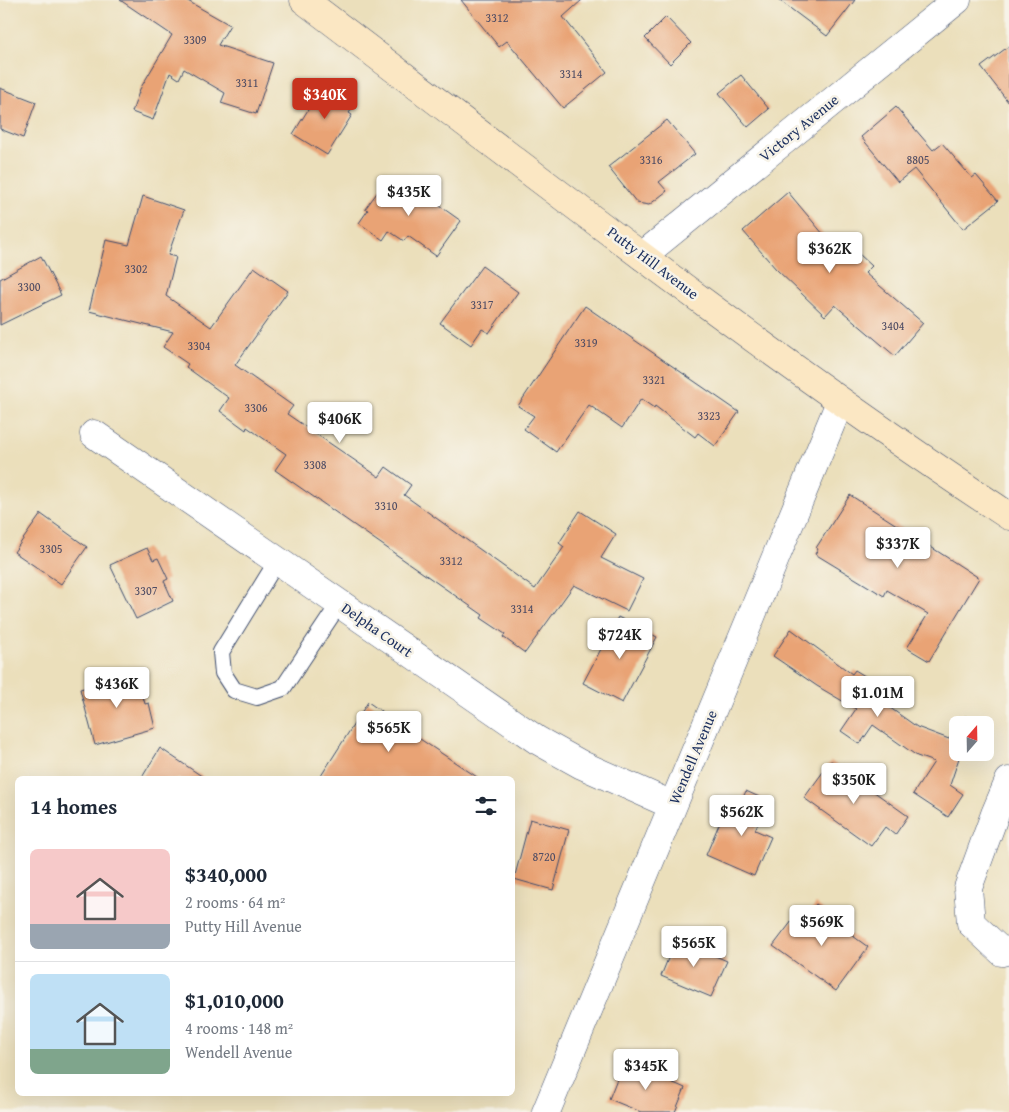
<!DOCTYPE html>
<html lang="en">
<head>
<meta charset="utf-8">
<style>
	body { margin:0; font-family:"Gentium Book Plus",serif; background:#f6f6f7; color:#1f2937; height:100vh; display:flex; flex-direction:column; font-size:19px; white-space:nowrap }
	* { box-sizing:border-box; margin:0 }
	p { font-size:16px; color:#747a83 }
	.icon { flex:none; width:28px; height:28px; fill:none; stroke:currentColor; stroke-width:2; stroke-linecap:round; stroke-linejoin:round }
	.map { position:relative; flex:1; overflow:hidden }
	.details { position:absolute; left:15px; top:776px; width:500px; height:320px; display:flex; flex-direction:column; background:#fff; border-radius:8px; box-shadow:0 5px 20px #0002 }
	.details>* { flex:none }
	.needle { width:32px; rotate:20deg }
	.controls { position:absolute; left:949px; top:716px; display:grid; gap:10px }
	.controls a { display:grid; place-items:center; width:45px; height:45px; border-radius:8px; background:#fff; box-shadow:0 5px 20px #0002; font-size:25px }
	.price { position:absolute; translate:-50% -42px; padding:0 11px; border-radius:5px; background:#fff; color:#222; font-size:16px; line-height:32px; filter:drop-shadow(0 1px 2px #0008) }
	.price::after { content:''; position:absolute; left:50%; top:30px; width:15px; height:11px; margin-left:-8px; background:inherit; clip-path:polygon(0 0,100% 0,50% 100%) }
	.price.active { background:#c8321e; color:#fff }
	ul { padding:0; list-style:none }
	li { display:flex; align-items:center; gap:15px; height:125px; padding:0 15px }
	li+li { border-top:1px solid #e0e1e3 }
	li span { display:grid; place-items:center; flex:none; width:140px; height:100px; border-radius:8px; color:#555 }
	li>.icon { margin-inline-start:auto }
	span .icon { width:60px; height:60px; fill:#fffc; stroke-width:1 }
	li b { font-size:21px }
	h2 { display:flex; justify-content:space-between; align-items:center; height:60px; padding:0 15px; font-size:21px }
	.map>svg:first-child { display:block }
	.building { fill:#e9a375 }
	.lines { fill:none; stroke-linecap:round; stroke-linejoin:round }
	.lane-casing { stroke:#3a496c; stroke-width:18 }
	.street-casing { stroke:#3a496c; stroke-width:29 }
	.secondary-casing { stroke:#3a496c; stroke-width:29 }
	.lane { stroke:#fff; stroke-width:16 }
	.street { stroke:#fff; stroke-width:28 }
	.secondary { stroke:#fbe7c3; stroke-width:28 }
	.labels { text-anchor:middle; stroke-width:5; stroke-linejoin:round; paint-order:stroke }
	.number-label { font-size:12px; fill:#4e4c64 }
	.street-label { font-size:15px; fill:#1b2f5e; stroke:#f7f3e8 }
</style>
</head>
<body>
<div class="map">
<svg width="1009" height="1112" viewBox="0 0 1009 1112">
	<rect width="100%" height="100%" fill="#f7f3e8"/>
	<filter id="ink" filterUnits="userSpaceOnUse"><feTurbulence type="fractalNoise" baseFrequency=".02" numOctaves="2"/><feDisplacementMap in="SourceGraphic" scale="10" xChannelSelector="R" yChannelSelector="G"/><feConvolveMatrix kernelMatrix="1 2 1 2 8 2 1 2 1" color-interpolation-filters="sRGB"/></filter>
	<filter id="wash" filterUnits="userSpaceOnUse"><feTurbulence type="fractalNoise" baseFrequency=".0096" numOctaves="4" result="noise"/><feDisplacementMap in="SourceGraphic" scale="20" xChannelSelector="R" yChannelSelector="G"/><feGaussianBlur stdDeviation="1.12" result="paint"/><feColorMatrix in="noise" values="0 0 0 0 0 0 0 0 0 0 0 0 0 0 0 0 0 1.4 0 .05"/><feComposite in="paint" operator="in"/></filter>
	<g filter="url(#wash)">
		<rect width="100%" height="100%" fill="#ebdfbb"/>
		<g id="blocks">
			<!-- building -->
			<path class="building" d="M 120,0 L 186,0 L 230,25 L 218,45 L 273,63 L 256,114 L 221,103 L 225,93 L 184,69 L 179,79 L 170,73 L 153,120 L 132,112 L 140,89 L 172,35 Z
				M 461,0 L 582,0 L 563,17 L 607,72 L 563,108 L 507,41 L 499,47 Z
				M 779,0 L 855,0 L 827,36 Z
				M 666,17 L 691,43 L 670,64 L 645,38 Z
				M 1009,46 L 1009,103 L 981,67 Z
				M 741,75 L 769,109 L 748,127 L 719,93 Z
				M 324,84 L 355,104 L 349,113 L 352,115 L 327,155 L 293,134 Z
				M 0,88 L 36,102 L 23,138 L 0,129 Z
				M 896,107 L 933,150 L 942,143 L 972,178 L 976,175 L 998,201 L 963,229 L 914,169 L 898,182 L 861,137 Z
				M 667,120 L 695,154 L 659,182 L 667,191 L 649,205 L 637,203 L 608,167 Z
				M 388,178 L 401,188 L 406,182 L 461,221 L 436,256 L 408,236 L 404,241 L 389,231 L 383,240 L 359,223 L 368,210 L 365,209 Z
				M 788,192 L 834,247 L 836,245 L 840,249 L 846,242 L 872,266 L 865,273 L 923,323 L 895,356 L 835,305 L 825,316 L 776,269 L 743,231 Z
				M 143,196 L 184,210 L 168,255 L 176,257 L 166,296 L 211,327 L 254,267 L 288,291 L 235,365 L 293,406 L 287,414 L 379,477 L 386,467 L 411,485 L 404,495 L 535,589 L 564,547 L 559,543 L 580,511 L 616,534 L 601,558 L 643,579 L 627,611 L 574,585 L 525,653 L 503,637 L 505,634 L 481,618 L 483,615 L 275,470 L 286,454 L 247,427 L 246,430 L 220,411 L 229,398 L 186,367 L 188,364 L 163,347 L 173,332 L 89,311 L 106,240 L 129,245 Z
				M 41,256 L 61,295 L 0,325 L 0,279 Z
				M 482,266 L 518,292 L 489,333 L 482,329 L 471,345 L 440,323 Z
				M 585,306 L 739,412 L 715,446 L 698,433 L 695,437 L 655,406 L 654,408 L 641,399 L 622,428 L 589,405 L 556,452 L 524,429 L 534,416 L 518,406 Z
				M 850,495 L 979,578 L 929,661 L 907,648 L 928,614 L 887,590 L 884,596 L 815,554 L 818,549 L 816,548 Z
				M 41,514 L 87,547 L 61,584 L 14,552 Z
				M 147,548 L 153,560 L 158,558 L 168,579 L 164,581 L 173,601 L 136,619 L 110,565 Z
				M 618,617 L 657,637 L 622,703 L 583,683 Z
				M 791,629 L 852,674 L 855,670 L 886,689 L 879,700 L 917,727 L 949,739 L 958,726 L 958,752 L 961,752 L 950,785 L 963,794 L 948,817 L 913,794 L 934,762 L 917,756 L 873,725 L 860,744 L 841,731 L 856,709 L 817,686 L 773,656 Z
				M 137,674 L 145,704 L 149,703 L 155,728 L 95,745 L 80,689 Z
				M 368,702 L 411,732 L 411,733 L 480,779 L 319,779 Z
				M 965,716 L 972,719 L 970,725 L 958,725 Z
				M 160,748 L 206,779 L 141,779 Z
				M 831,761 L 908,816 L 895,835 L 885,827 L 871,846 L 804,798 Z
				M 746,791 L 768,801 L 755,830 L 771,837 L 754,876 L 706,855 L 722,817 L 732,821 Z
				M 530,819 L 569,830 L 553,890 L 514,879 Z
				M 816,904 L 837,920 L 835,923 L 868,947 L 836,991 L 773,946 L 792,921 L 799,927 Z
				M 676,939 L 727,961 L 711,997 L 661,976 Z
				M 624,1061 L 685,1088 L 675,1112 L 641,1112 L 609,1099 Z"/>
		</g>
	</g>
	<g filter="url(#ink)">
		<use href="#blocks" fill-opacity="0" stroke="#3a496c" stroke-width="1"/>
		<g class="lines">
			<!-- lane casing -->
			<g class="lane-casing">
				<path id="lane" d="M 277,561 L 221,652 L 223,673 L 234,690 L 257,697 L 283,688 L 339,604"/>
			</g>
			<!-- street casing -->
			<g class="street-casing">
				<path id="street" d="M 642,256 L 957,0
					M 94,434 L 537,740 L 582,765 L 672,805
					M 1009,781 L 995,814 L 968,888 L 971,923 L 1002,952 L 1009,950
					M 546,1112 L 840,402"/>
			</g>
			<!-- secondary casing -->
			<g class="secondary-casing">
				<path id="secondary" d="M 304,0 C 536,176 766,356 1009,516"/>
			</g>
			<!-- lane -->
			<use href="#lane" class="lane"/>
			<!-- street -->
			<use href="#street" class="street"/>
			<!-- secondary -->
			<use href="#secondary" class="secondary"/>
		</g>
	</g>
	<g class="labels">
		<!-- number labels -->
		<g class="number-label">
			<text x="497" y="22">3312</text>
			<text x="195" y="44">3309</text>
			<text x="571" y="78">3314</text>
			<text x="247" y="87">3311</text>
			<text x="651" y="164">3316</text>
			<text x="918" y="164">8805</text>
			<text x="136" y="273">3302</text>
			<text x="29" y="291">3300</text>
			<text x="482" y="309">3317</text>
			<text x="893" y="330">3404</text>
			<text x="586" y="347">3319</text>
			<text x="199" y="350">3304</text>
			<text x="654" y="384">3321</text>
			<text x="256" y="412">3306</text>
			<text x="709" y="420">3323</text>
			<text x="315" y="469">3308</text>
			<text x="386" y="510">3310</text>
			<text x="51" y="553">3305</text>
			<text x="451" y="565">3312</text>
			<text x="146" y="595">3307</text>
			<text x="522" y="613">3314</text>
			<text x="544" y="861">8720</text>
		</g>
		<!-- street labels -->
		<g class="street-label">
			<text transform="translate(799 128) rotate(-39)" y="5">Victory Avenue</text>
			<text transform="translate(653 263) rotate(37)" y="5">Putty Hill Avenue</text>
			<text transform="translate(377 630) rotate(35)" y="5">Delpha Court</text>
			<text transform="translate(693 757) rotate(-67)" y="5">Wendell Avenue</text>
		</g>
	</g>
</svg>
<div class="controls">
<a><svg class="needle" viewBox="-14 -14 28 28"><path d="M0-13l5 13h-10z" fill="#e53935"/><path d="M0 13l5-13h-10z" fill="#747a83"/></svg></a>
</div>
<b class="price active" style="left:325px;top:120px">$340K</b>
<b class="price" style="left:409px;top:217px">$435K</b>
<b class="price" style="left:830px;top:274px">$362K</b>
<b class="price" style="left:340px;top:444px">$406K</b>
<b class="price" style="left:898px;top:569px">$337K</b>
<b class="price" style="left:620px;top:660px">$724K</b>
<b class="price" style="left:117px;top:709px">$436K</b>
<b class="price" style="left:878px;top:718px">$1.01M</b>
<b class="price" style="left:389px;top:753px">$565K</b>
<b class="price" style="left:854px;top:805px">$350K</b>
<b class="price" style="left:742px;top:837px">$562K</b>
<b class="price" style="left:822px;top:947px">$569K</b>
<b class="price" style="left:694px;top:968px">$565K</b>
<b class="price" style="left:646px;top:1091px">$345K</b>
<section class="details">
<h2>14 homes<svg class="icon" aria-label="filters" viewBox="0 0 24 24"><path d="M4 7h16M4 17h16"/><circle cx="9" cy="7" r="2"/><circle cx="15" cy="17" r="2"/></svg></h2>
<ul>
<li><span style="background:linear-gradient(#f6c9c9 75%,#9aa5b1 0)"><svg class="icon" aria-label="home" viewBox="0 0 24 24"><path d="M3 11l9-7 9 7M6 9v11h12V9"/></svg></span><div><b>$340,000</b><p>2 rooms · 64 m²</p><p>Putty Hill Avenue</p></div></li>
<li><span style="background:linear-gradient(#bfe0f5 75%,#7fa58c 0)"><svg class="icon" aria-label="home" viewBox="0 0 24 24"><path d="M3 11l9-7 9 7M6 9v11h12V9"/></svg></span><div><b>$1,010,000</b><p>4 rooms · 148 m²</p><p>Wendell Avenue</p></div></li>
</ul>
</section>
</div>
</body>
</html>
